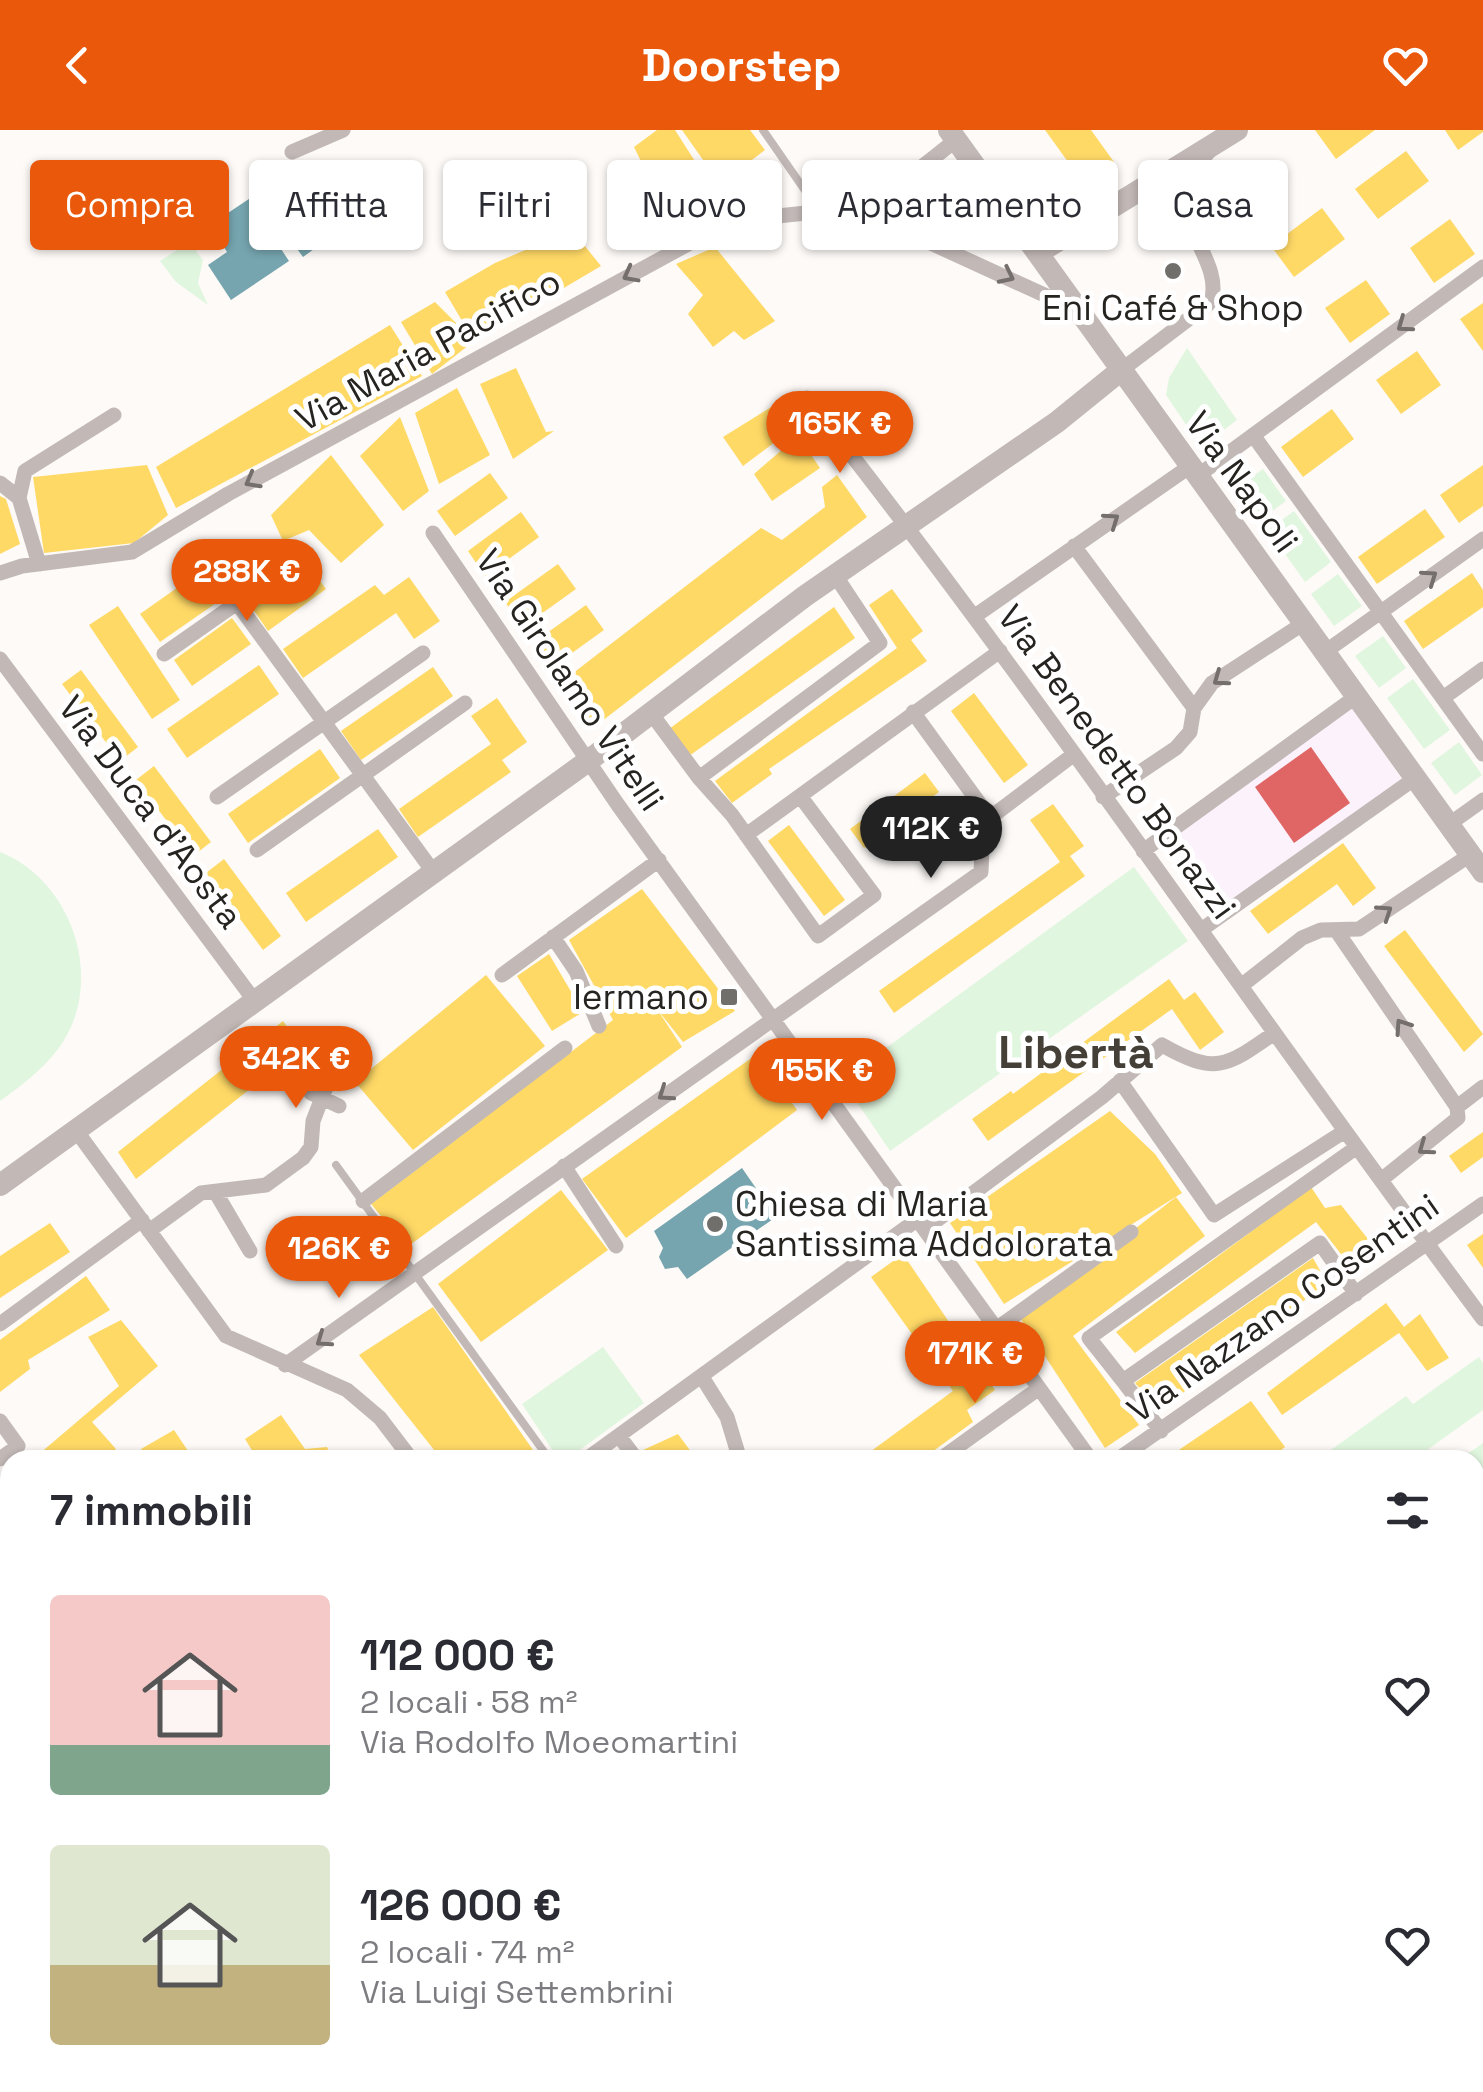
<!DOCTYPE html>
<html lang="it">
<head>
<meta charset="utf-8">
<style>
	body { margin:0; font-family:"Space Grotesk",sans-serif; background:#f2f2f3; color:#2b2b33; height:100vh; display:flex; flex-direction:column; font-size:38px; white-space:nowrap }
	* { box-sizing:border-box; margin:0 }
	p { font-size:32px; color:#7c7c81 }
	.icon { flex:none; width:55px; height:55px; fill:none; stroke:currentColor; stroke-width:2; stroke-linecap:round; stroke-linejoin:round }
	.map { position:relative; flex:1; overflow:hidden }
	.side { position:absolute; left:0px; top:1320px; width:1485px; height:642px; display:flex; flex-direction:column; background:#fff; border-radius:30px 30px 0 0; box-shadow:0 2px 8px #0004 }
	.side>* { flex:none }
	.top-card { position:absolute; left:30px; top:30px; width:1425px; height:90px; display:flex; gap:20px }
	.price { position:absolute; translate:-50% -85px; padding:0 22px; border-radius:35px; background:#ea580c; color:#fff; font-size:32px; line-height:65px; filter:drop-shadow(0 2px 5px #0008) }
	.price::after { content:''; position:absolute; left:50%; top:60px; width:30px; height:22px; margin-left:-15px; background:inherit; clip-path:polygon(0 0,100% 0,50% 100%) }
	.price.selected { background:#222; color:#fff }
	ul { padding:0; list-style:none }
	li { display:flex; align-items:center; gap:30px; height:250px; padding:0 50px }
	li span { display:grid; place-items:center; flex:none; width:280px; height:200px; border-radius:10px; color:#555 }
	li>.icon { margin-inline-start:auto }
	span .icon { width:120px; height:120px; fill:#fffc; stroke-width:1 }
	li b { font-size:42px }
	h2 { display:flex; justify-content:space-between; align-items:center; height:120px; padding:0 50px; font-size:42px }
	.chip { padding:0 35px; border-radius:10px; background:#fff; box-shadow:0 2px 8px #0004; font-size:35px; line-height:90px }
	.chip.selected { background:#ea580c; color:#fff }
	header { display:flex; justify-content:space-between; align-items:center; height:130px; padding:0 50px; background:#ea580c; color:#fff; font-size:45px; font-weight:600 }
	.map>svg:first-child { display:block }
	.commercial { fill:#fcf2fb }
	.green { fill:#e1f6df }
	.homes { fill:#ffd966 }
	.shops { fill:#e06666 }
	.schools { fill:#6fa8dc }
	.public { fill:#76a5af }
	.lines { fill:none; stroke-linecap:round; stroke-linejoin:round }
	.lane { stroke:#c2b9b7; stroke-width:8 }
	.street { stroke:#c2b9b7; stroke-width:15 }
	.secondary { stroke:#c2b8b6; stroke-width:22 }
	.oneway { stroke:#746e6c }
	.poi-dot { fill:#716f6b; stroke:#fff; stroke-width:4 }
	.labels { text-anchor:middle; stroke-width:10; stroke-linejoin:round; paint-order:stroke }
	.poi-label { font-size:35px; fill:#262420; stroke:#fff }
	.street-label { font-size:35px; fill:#262420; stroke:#fff }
	.district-label { font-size:45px; font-weight:bold; fill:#443f37; stroke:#fff }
</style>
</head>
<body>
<header><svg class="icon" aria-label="back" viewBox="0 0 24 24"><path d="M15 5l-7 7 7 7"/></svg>Doorstep<svg class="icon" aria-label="heart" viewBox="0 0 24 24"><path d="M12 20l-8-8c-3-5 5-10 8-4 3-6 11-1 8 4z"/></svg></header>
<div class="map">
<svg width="1483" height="1962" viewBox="0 0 1483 1962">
	<rect width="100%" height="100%" fill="#fdfaf7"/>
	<!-- commercial -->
	<path class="commercial" d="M 1350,575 L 1403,651 L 1216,785 L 1212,782 L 1166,720 L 1170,708 Z"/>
	<!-- green -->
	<path class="green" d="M 203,103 L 207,111 L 196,121 L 203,130 L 198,153 L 208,175 L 176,152 L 160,131 Z
		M 1187,218 L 1237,290 L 1201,317 L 1166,265 L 1169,248 Z
		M 1263,339 L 1286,371 L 1259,391 L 1235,359 Z
		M 1294,381 L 1331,432 L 1305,452 L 1268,400 Z
		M 1338,444 L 1362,476 L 1334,496 L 1311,464 Z
		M 1383,506 L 1406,538 L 1379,558 L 1355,526 Z
		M 1413,549 L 1450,600 L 1424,619 L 1387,568 Z
		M 1459,612 L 1482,645 L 1455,665 L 1431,633 Z
		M 0,722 C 74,751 107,854 58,919 C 42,940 21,956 0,971 Z
		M 1134,737 L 1188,811 L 890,1021 L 842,950 Z
		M 603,1217 L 644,1273 L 566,1330 L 559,1330 L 522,1274 Z
		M 1479,1227 L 1483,1233 L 1483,1280 L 1413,1330 L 1317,1330 L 1406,1266 L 1413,1274 Z
		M 1483,1313 L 1483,1422 L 1475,1410 L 1475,1330 L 1459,1330 Z"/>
	<!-- homes -->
	<path class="homes" d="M 657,0 L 675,0 L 714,61 L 667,84 L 634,17 Z
		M 682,0 L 750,0 L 765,20 L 720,54 Z
		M 1045,0 L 1091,0 L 1114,32 L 1084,54 Z
		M 1315,0 L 1375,0 L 1336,29 Z
		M 1445,0 L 1483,0 L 1483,2 L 1458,20 Z
		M 1406,21 L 1429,51 L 1378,89 L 1355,59 Z
		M 1322,78 L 1345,109 L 1294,147 L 1271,116 Z
		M 1450,89 L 1475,124 L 1434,153 L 1410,118 Z
		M 572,100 L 601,136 L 474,211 L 445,162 L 495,133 Z
		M 715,117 L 775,191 L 744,210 L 734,201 L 713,217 L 688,184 L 703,165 L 676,134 Z
		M 1366,150 L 1390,184 L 1350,213 L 1325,178 Z
		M 435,172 L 474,211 L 432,244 L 401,192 Z
		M 1483,173 L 1483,221 L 1460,189 Z
		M 390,195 L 422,246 L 176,378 L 156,337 Z
		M 1417,221 L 1441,255 L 1401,284 L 1376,250 Z
		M 516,238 L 546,302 L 554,301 L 513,329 L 480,254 Z
		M 457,258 L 490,325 L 439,354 L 415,283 Z
		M 776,274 L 790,301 L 743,336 L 723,307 Z
		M 1332,279 L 1354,309 L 1303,347 L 1281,317 Z
		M 400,287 L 429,361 L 403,381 L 360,326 Z
		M 798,306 L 820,338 L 772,371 L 754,344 Z
		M 331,325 L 384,395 L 341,433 L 309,400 L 283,411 L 271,385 Z
		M 147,335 L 168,385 L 134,413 L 44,423 L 33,347 Z
		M 1483,335 L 1483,376 L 1459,393 L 1440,365 Z
		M 490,343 L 508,368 L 455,406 L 437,381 Z
		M 837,345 L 867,387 L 593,598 L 559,554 L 761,398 L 782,410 L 825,377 L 822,357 Z
		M 0,366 L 6,369 L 20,414 L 0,424 Z
		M 1425,379 L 1445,407 L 1377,454 L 1358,427 Z
		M 521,382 L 539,407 L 485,446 L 468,421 Z
		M 232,419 L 252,448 L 160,512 L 140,484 Z
		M 307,433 L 326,459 L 268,501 L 250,475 Z
		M 558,434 L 576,459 L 523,497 L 505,472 Z
		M 1472,443 L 1483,460 L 1483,477 L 1423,519 L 1404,491 Z
		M 409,447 L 440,491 L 414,509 L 396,483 L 303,548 L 283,519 L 375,455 L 384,465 Z
		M 892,459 L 923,501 L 911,510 L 927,531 L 769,639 L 772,644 L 732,673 L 715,651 L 897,518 L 869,475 Z
		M 586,475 L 604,500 L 551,538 L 533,513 Z
		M 118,476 L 180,570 L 152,589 L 89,495 Z
		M 834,477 L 855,508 L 689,626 L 669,599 Z
		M 232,488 L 251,514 L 192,556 L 174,530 Z
		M 259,535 L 279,564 L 187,628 L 167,599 Z
		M 433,537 L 453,566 L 361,630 L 341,601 Z
		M 81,540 L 138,617 L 120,631 L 62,554 Z
		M 974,563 L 1028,635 L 1004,653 L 951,581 Z
		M 497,568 L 527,612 L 502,630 L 511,642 L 418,707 L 399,679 L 491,614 L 471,586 Z
		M 320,619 L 340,648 L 248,713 L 228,684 Z
		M 154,636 L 211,712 L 193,726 L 136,650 Z
		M 925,643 L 939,662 L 864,718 L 850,699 Z
		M 1053,674 L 1084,716 L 1070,726 L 1085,746 L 894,883 L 879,861 L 1060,732 L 1030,690 Z
		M 789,695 L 845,770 L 824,786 L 768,711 Z
		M 378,699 L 398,727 L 306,792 L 286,763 Z
		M 1343,713 L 1376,758 L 1353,776 L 1337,754 L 1268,804 L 1250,781 Z
		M 224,729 L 281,806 L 263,820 L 206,743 Z
		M 642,759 L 735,881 L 683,912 L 657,879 L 682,917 L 407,1117 L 371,1074 L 613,890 L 569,810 Z
		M 1405,800 L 1483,904 L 1464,922 L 1384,816 Z
		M 549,824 L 583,882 L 552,901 L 517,846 Z
		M 486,845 L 545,916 L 413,1020 L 355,952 Z
		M 1169,849 L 1184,870 L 1195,862 L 1224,902 L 1200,920 L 1172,879 L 988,1011 L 972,989 L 1011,961 L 1013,964 Z
		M 283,891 L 302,918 L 136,1049 L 118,1022 Z
		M 757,924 L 797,980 L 626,1108 L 582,1049 Z
		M 1110,981 L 1155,1024 L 1182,1063 L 1004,1174 L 950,1093 Z
		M 1483,1002 L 1483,1027 L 1461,1043 L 1449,1026 Z
		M 1311,1057 L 1325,1078 L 1341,1075 L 1372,1114 L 1348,1133 L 1316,1092 L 1135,1223 L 1116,1202 Z
		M 561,1060 L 608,1120 L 481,1212 L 438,1154 Z
		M 1176,1067 L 1205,1106 L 1073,1206 L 1139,1295 L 1105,1318 L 1020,1188 Z
		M 50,1093 L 70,1122 L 0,1168 L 0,1126 Z
		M 1483,1104 L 1483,1138 L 1467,1115 Z
		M 903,1124 L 995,1260 L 967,1280 L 973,1292 L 921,1330 L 859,1330 L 953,1261 L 871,1147 Z
		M 1313,1128 L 1327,1153 L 1159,1281 L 1135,1253 Z
		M 86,1146 L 110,1180 L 28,1230 L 30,1239 L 0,1262 L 0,1210 Z
		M 1386,1173 L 1404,1197 L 1420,1184 L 1449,1228 L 1427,1241 L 1399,1203 L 1282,1285 L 1267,1263 Z
		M 433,1177 L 540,1330 L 442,1330 L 359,1225 Z
		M 121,1190 L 158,1236 L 92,1292 L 116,1319 L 101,1330 L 32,1330 L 119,1256 L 88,1207 Z
		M 1251,1271 L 1285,1317 L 1268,1330 L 1164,1330 Z
		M 281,1285 L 305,1319 L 327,1317 L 333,1330 L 258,1330 L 245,1309 Z
		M 174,1300 L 194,1330 L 150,1330 L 141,1319 Z
		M 678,1304 L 697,1330 L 650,1330 L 643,1320 Z
		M 10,1349 L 10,1402 L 0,1409 L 0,1358 Z
		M 947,1952 L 983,1952 L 976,1962 L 941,1962 Z"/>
	<!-- shops -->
	<path class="shops" d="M 1311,617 L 1350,673 L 1294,713 L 1255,657 Z"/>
	<!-- schools -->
	<path class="schools" d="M 191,1952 L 337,1952 L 341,1962 L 190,1962 L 186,1955 Z
		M 474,1952 L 527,1952 L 532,1962 L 456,1962 Z
		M 683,1952 L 711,1952 L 716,1962 L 680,1962 L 677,1956 Z"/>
	<!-- public -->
	<path class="public" d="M 346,38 L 356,54 L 365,49 L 372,59 L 378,55 L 386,66 L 361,83 L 357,77 L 308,110 L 314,119 L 303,127 L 292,112 L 281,119 L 289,131 L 231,170 L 208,135 L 227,122 L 210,95 L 258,63 L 267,78 L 278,71 L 283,79 Z
		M 742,1038 L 776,1087 L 687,1149 L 678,1137 L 665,1139 L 659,1127 L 663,1118 L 654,1101 Z"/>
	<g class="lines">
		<!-- lane -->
		<path class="lane" d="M 763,0 L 820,82
			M 336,1035 L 550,1330"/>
		<!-- street -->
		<path class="street" d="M 292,22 L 343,0
			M 854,78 L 1073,178
			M 1120,241 L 1211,172 C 1224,131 1171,93 1188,53 C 1192,41 1203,30 1210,20
			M 807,268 C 1043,567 1255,884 1483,1189
			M 1253,305 L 1483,624
			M 1196,347 L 1483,137
			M 0,353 L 19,368
			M 433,403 L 618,675 L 1091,1330
			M 1074,416 L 1194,578
			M 39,434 L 19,368 L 25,341 L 114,285
			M 0,443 L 22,436 L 132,422 L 228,364 L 701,107 L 768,87 L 854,78 L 913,44 L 956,10
			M 237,473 L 432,740
			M 975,486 L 1189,337
			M 164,524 L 304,426
			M 1322,524 L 1483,409
			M 0,529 L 254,870
			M 1443,568 L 1483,539
			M 913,582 L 990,688
			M 651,583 L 699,648 L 880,513 L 835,445
			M 699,648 L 732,685 L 818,806 L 874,765 L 800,666
			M 217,667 L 423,523
			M 1103,667 L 1176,618 L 1190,602 L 1194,578 L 1212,553 L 1301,495
			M 1448,695 L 1483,670
			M 746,705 L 1000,521
			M 257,720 L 465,573
			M 1143,721 L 1354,568
			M 1201,800 L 1414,649
			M 1336,800 L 1457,977
			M 553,807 L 576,841 L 599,896
			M 502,845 L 659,730
			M 1241,856 L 1302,808 L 1321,800 L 1359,799 L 1470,725
			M 293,939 L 311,963 L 339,976
			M 1120,951 L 1214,1085 L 1345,1001
			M 75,999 L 226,1206 L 347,1260 L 380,1288 L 412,1330
			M 564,1036 L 616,1116
			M 1381,1050 L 1458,988 L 1457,977 L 1483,957
			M 216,1063 L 250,1121
			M 363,1071 L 565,918
			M 925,1099 L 1102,967 L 1162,915 C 1215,945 1226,937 1273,904
			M 149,1101 L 201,1063 L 266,1055 L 303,1028 L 311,1017 L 313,991 L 337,929 L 331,905
			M 0,1194 L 142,1090
			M 996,1199 L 1131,1102
			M 285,1235 L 981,742 L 983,693 L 1073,625
			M 702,1247 L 727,1287 L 740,1330
			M 1123,1251 L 1089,1208 L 1357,1017
			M 0,1291 L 18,1316 L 0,1329
			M 1161,1301 L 1123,1251 L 1320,1113 L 1356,1164
			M 619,1306 L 637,1330
			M 585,1330 L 918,1089
			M 939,1330 L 1038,1259
			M 1117,1330 L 1483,1074
			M 0,1424 L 10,1417
			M 0,1488 L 10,1501
			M 0,1526 L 10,1519
			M 1475,1597 L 1483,1590
			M 0,1604 L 10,1604
			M 1475,1636 L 1483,1646
			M 1109,1952 L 1117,1962
			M 1086,1962 L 1098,1952"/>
		<!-- secondary -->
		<path class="secondary" d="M 949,0 L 1483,742
			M 1038,123 L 1237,0
			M 0,1055 L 588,631 L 805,466 L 1057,292 L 1120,241"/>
	</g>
	<!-- one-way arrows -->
	<defs><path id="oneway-chevron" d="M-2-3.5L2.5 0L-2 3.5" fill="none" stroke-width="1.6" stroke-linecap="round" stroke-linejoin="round" transform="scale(2.5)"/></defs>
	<g class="oneway">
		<use href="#oneway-chevron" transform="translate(630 145) rotate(152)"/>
		<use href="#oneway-chevron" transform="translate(1007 146) rotate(26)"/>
		<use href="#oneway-chevron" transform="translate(1404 195) rotate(144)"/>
		<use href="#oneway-chevron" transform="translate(252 351) rotate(151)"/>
		<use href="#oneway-chevron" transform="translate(1112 390) rotate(-35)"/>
		<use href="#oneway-chevron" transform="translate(1430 447) rotate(-35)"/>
		<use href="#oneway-chevron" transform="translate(1220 549) rotate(144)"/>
		<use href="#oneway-chevron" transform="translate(1385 782) rotate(-34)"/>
		<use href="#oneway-chevron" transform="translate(1402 896) rotate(-124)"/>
		<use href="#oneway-chevron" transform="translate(665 964) rotate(145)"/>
		<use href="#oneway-chevron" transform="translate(1425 1018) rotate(144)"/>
		<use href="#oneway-chevron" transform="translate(323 1210) rotate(145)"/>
	</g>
	<!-- markers -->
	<g class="poi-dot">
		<circle cx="1173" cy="141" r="10"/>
		<rect x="719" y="857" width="20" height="20" rx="5"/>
		<circle cx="715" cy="1094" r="10"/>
	</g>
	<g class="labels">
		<!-- poi labels -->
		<g class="poi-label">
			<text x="1173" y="190">Eni Café &amp; Shop</text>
			<text x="709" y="879" text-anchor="end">Iermano</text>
			<text x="735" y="1086" text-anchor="start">Chiesa di Maria<tspan x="735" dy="40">Santissima Addolorata</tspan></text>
		</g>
		<!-- street labels -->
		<g class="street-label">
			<text transform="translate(428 220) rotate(-29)" y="12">Via Maria Pacifico</text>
			<text transform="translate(1242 352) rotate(54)" y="12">Via Napoli</text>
			<text transform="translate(570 550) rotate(56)" y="12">Via Girolamo Vitelli</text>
			<text transform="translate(1117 632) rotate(54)" y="12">Via Benedetto Bonazzi</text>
			<text transform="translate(151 682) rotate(53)" y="12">Via Duca d'Aosta</text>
			<text transform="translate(1283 1178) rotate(-35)" y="12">Via Nazzano Cosentini</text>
		</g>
		<!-- district labels -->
		<g class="district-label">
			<text x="1076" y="938">Libertà</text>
		</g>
	</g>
</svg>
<b class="price" style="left:840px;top:346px">165K €</b>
<b class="price" style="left:247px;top:494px">288K €</b>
<b class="price selected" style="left:931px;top:751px">112K €</b>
<b class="price" style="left:296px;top:981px">342K €</b>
<b class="price" style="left:822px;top:993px">155K €</b>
<b class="price" style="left:339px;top:1171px">126K €</b>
<b class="price" style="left:975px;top:1276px">171K €</b>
<div class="top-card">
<a class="chip selected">Compra</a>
<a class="chip">Affitta</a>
<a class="chip">Filtri</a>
<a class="chip">Nuovo</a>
<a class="chip">Appartamento</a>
<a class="chip">Casa</a>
</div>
<section class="side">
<h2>7 immobili<svg class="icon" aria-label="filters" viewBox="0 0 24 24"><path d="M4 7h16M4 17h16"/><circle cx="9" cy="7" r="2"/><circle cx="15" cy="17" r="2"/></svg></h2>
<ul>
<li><span style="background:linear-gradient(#f6c9c9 75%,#7fa58c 0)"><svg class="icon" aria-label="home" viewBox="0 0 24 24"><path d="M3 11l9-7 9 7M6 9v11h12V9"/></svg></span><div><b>112 000 €</b><p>2 locali · 58 m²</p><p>Via Rodolfo Moeomartini</p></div><svg class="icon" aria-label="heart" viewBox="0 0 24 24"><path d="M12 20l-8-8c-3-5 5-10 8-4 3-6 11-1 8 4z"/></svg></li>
<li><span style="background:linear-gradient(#dfe7d0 60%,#c2b280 0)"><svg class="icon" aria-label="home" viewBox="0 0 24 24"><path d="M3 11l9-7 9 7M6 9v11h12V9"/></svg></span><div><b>126 000 €</b><p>2 locali · 74 m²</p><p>Via Luigi Settembrini</p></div><svg class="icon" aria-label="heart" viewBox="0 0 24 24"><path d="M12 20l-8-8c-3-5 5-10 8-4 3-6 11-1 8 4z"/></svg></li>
</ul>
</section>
</div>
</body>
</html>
